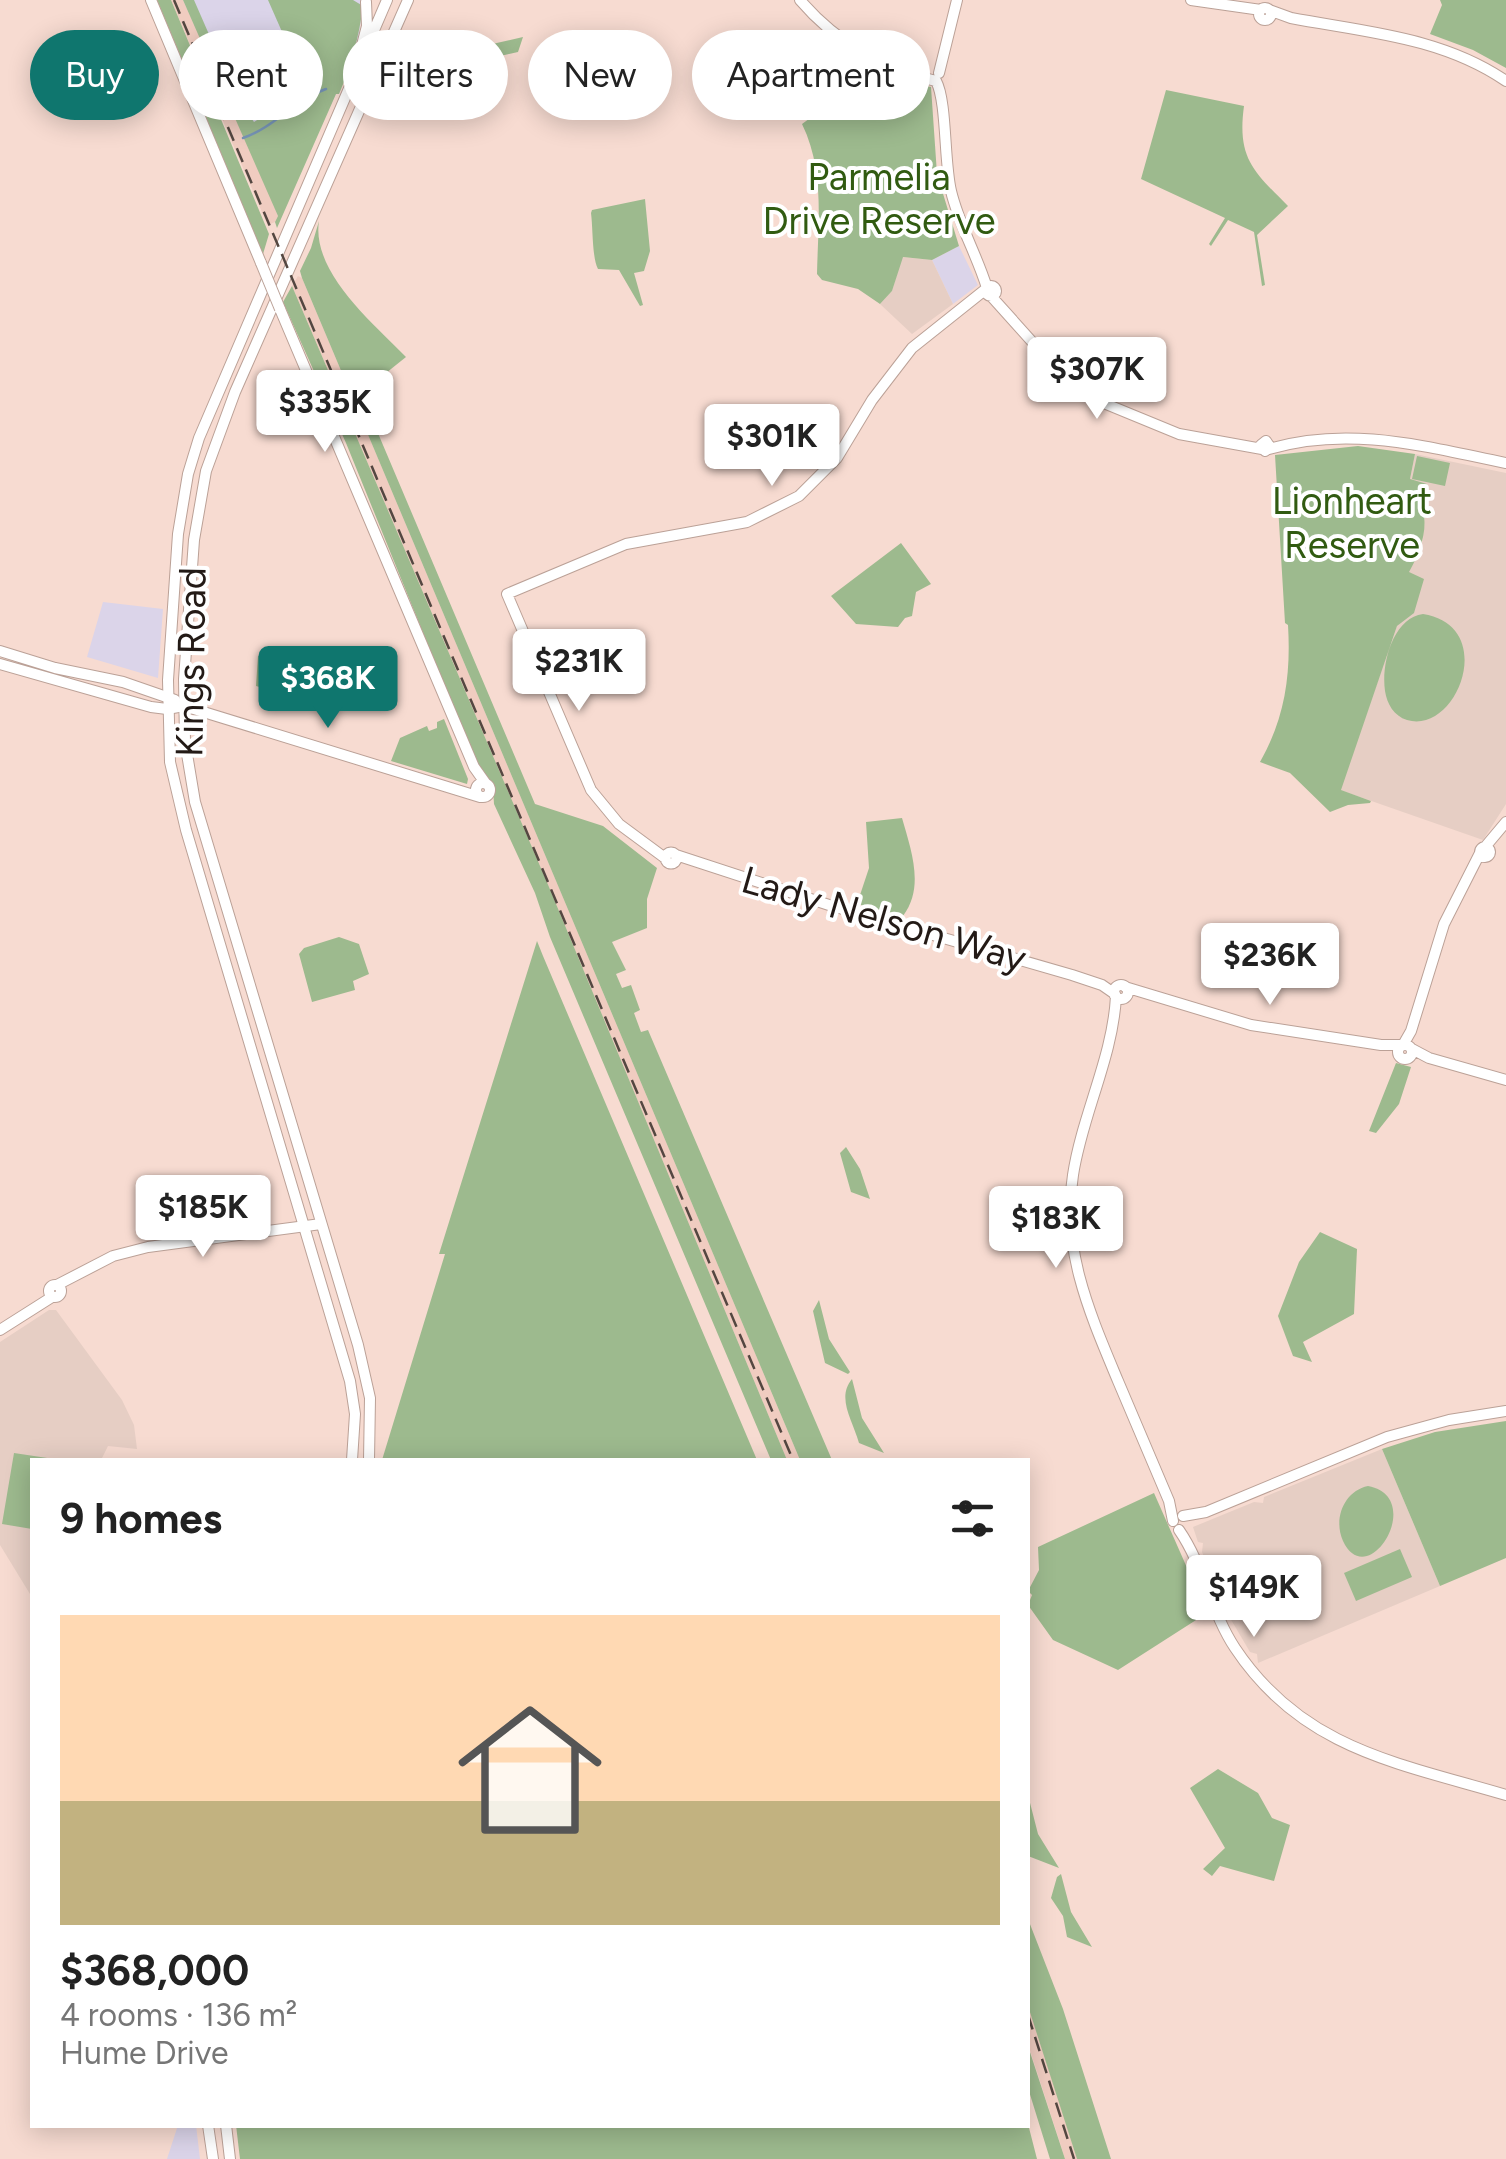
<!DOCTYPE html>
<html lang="en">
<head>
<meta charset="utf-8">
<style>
	body { margin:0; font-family:Figtree,sans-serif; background:#f2f2f2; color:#222; height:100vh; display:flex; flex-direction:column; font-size:38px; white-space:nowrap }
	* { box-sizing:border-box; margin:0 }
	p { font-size:32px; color:#767676 }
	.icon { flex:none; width:55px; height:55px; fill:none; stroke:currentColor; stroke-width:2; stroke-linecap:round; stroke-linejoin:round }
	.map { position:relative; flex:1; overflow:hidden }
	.sheet { position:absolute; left:30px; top:1458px; width:1000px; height:670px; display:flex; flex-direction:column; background:#fff; border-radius:0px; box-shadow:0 5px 25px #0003 }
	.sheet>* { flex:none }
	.hud { position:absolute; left:30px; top:30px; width:1000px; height:90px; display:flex; gap:20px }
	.price { position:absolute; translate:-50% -85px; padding:0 22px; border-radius:10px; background:#fff; color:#222; font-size:32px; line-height:65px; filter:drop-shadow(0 2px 5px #0008) }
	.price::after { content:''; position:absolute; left:50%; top:60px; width:30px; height:22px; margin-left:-15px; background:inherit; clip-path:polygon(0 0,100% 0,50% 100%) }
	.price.current { background:#0f766e; color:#fff }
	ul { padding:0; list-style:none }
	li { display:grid; align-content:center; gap:20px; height:530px; padding:0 30px }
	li+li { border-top:2px solid #e0e0e0 }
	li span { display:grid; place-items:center; height:310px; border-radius:0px; color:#555 }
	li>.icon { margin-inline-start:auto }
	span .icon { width:180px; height:180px; fill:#fffc; stroke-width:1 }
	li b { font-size:42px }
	h2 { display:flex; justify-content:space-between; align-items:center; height:120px; padding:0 30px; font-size:42px }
	.chip { padding:0 35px; border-radius:45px; background:#fff; box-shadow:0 5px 25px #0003; font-size:35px; line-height:90px }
	.chip.current { background:#0f766e; color:#fff }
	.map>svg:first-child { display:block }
	.commercial { fill:#dbd4e9 }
	.built { fill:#f0ccc0 }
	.education { fill:#e6cec4 }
	.green { fill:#9dba8e }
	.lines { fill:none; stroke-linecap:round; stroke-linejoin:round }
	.stream { stroke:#7795b8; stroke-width:2.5 }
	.secondary-casing { stroke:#bba197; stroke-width:12 }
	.primary-casing { stroke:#bba197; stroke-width:12 }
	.secondary { stroke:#fff; stroke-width:10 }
	.primary { stroke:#fff; stroke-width:10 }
	.rail { stroke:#544741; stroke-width:2.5; stroke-dasharray:15 8; stroke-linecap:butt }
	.secondary-bridge-casing { stroke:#bba197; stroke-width:12; stroke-linecap:butt }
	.secondary-bridge { stroke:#fff; stroke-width:10 }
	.labels { text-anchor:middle; stroke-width:8; stroke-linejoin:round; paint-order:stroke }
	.park-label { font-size:38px; fill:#315b11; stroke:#fff }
	.street-label { font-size:38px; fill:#231a16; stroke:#fff }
</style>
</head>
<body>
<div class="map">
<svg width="1506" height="2159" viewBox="0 0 1506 2159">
	<rect width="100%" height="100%" fill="#f7dbd1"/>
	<!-- commercial -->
	<path class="commercial" d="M 183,0 L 370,0 L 362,13 L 359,34 L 339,94 L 336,94 L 278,216 Z
		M 959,246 L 978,285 L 953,304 L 932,260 Z
		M 103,602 L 163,609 L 158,678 L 87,657 Z
		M 178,2125 L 196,2125 L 200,2159 L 167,2159 Z"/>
	<!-- built -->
	<path class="built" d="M 171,0 L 183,0 L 255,158 L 278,216 L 275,222 L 268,225 L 271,233 Z
		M 298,276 L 302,278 L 800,1460 L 787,1460 L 549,887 L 292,286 Z
		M 1028,2006 L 1044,2050 L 1077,2159 L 1065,2159 L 1060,2143 L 1028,2044 Z"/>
	<!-- education -->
	<path class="education" d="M 902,257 L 932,260 L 953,304 L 912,334 L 880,304 L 892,291 Z
		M 1415,454 L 1506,473 L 1506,804 L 1483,840 L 1340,790 L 1397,626 L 1408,615 L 1408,573 L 1423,540 L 1425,518 L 1423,505 L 1410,479 Z
		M 49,1310 L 56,1310 L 122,1400 L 134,1425 L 137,1449 L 108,1446 L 101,1460 L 32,1460 L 30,1594 L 0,1545 L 0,1342 Z
		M 1382,1449 L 1440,1586 L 1258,1663 L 1257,1654 L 1250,1652 L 1230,1618 L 1202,1552 L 1203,1543 L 1198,1542 L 1193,1527 L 1254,1502 L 1263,1503 L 1264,1497 Z"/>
	<!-- green -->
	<path class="green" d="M 157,0 L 171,0 L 269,234 L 263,254 Z
		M 183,0 L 194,0 L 245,117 L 250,116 L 254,122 L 301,92 L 299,87 L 305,84 L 268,0 L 353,0 L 363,6 C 359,37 351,66 339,94 L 336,94 L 277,228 L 275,222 L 278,216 Z
		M 1440,0 L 1506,0 L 1506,68 L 1473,50 L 1430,34 L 1442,5 Z
		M 523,37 L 518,52 L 379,84 L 386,68 Z
		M 862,65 L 886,77 L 931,87 L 937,174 L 959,246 L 932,260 L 903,257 L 892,291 L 880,304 L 858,289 L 822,280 L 817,274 C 818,223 825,171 802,124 L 836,99 Z
		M 1166,90 L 1244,106 C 1237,158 1253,171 1288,206 L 1257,235 L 1265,285 L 1262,286 L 1254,232 L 1228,220 L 1211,246 L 1209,244 L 1225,218 L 1141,179 Z
		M 645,199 L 650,251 L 644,271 L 634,273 L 643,305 L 640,306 L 619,270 L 598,269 C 592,258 593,228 591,213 L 592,210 Z
		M 319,221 C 311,272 374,324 406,357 L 386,373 L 358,386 L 535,804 L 603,826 L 657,868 L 647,899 L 647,928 L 612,942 L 626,970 L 616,974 L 622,988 L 631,985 L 640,1010 L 634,1013 L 641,1032 L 648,1030 L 832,1460 L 800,1460 L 302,278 L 300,271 L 311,248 Z
		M 292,286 L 549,887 L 787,1460 L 771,1460 L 550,937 L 535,893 L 494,804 L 493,789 L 482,778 L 346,443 L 283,302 Z
		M 1358,446 L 1415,454 L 1410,479 L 1427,484 L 1418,494 C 1431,521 1423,548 1409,572 L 1424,579 L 1414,613 L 1397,626 L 1341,790 L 1371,801 L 1370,803 L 1348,805 L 1330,812 L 1290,773 L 1260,762 C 1285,718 1291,675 1288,625 L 1285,623 L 1275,455 Z
		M 1417,456 L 1450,463 L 1445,486 L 1412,479 Z
		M 901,543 L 931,584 L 916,592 L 912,616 L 905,618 L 898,627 L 856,624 L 831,596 Z
		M 1423,614 C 1499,626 1457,735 1407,720 C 1394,716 1387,704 1385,691 C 1381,664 1393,618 1423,614 Z
		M 258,656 L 289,664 L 287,695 L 256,686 Z
		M 444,719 L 468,779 L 467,784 L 391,761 L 400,738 L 427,726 L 429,731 L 437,728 L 437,722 Z
		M 902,818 C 911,850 925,887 903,916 L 857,904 L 869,868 L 866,822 Z
		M 339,937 L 359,944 L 369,974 L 353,981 L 355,990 L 312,1002 L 299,954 L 304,948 Z
		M 537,941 L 543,956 L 757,1460 L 382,1460 L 445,1254 L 439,1254 Z
		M 1396,1063 L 1411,1067 L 1399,1104 L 1376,1133 L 1369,1131 Z
		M 846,1147 L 860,1169 L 870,1199 L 851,1192 L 840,1153 Z
		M 1320,1232 L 1357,1249 L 1354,1314 L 1303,1342 L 1312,1362 L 1293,1356 L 1278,1316 L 1299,1262 Z
		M 819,1300 L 829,1339 L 850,1372 L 848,1374 L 825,1363 L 813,1311 Z
		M 852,1379 L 862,1418 L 884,1453 L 859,1443 C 853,1421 836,1398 852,1379 Z
		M 1506,1421 L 1506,1558 L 1440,1586 L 1382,1449 L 1435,1432 Z
		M 14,1453 L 54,1459 L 32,1460 L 32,1529 L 2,1524 Z
		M 1368,1486 C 1427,1497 1368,1594 1343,1541 C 1333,1519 1344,1491 1368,1486 Z
		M 1154,1493 L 1207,1613 L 1118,1670 L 1053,1640 L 1028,1605 L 1032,1595 L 1028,1591 L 1039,1570 L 1038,1547 Z
		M 1400,1549 L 1412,1577 L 1356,1601 L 1344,1573 Z
		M 1218,1769 L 1258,1793 L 1272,1818 L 1290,1825 L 1274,1881 L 1220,1866 L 1212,1876 L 1203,1869 L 1225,1848 L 1190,1788 Z
		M 1028,1795 L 1038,1834 L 1059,1868 L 1028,1856 Z
		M 1061,1874 L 1071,1912 L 1092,1947 L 1067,1937 L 1063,1916 L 1051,1898 L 1057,1877 Z
		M 1028,1919 L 1063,2009 L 1111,2159 L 1077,2159 L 1028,2006 Z
		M 1028,2044 L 1029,2049 L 1065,2159 L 1050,2159 L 1028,2088 Z
		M 1028,2124 L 1037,2159 L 240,2159 L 236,2125 Z"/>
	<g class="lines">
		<!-- stream -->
		<path class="stream" d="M 243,138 C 275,127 294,100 326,89"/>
		<!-- secondary casing -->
		<g class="secondary-casing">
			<path id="secondary" d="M 151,0 L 261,263
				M 800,0 C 835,41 883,70 936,81
				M 1191,0 L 1261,10
				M1259 14a6 6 0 1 1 12 0a6 6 0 1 1-12 0Z
				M 1269,10 L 1291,18 C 1365,32 1442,37 1506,81
				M 939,73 L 957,0
				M 936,81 C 947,101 944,162 951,191 C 959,225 977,255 987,288
				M986 291a5 5 0 1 1 10 0a5 5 0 1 1-10 0Z
				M 991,296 L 1052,364 L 1106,404 L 1179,434 L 1262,449
				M 280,309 L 474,767 L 486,784
				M 1266,441 L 1270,447 L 1265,451 L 1261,445 Z
				M 1269,449 C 1350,425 1426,447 1506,463
				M 0,651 L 55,668 L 123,682 L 175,700
				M 0,664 L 151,707 L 167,709 L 184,706 L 480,797
				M476 790a7 7 0 1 1 14 0a7 7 0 1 1-14 0Z
				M1480 852a5 5 0 1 1 10 0a5 5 0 1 1-10 0Z
				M 1485,847 L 1506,822
				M665.5 858a5.5 5.5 0 1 1 11 0a5.5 5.5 0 1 1-11 0Z
				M 676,855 L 829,905 L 1072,975 L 1102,985 L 1115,994
				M 665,858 L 619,824 L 591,790 L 507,594 L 626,544 L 747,522 L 799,496 L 837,458 L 872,400 L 912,348 L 986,289
				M1114 992a7 7 0 1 1 14 0a7 7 0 1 1-14 0Z
				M 1125,987 L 1251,1025 L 1381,1045 L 1402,1045
				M 1116,996 C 1113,1057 1082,1115 1073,1175 C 1061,1249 1090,1314 1118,1381 C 1135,1421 1152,1461 1169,1501 L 1173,1521
				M1398 1052a7 7 0 1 1 14 0a7 7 0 1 1-14 0Z
				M 1403,1045 L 1411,1031 L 1444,924 L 1480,853
				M 1412,1049 L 1429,1058 L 1506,1080
				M49 1291a6 6 0 1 1 12 0a6 6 0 1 1-12 0Z
				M 57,1285 L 113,1256 L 148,1247 L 321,1224
				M 0,1330 L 52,1297
				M 1183,1516 L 1206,1512 L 1387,1437 L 1449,1420 L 1506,1411
				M 1179,1530 C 1204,1566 1211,1612 1235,1648 C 1302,1749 1398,1763 1506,1795"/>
		</g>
		<!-- primary casing -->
		<g class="primary-casing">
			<path id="primary" d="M 362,45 L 367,26 L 366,2
				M 352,1460 L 355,1414 L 350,1381 L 186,830 L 170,762 L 168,680 L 178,534 L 188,474 L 199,438 L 387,0
				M 369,1460 L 370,1398 L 358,1345 L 195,802 L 185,742 L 184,679 L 194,540 L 206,471 L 235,392 L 408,0
				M 208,2125 L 213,2159
				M 226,2125 L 230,2159"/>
		</g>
		<!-- secondary -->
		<use href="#secondary" class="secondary"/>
		<!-- primary -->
		<use href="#primary" class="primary"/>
		<!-- rail -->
		<path class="rail" d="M 174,0 L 793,1460
			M 1028,2015 L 1074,2159"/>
		<!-- secondary-bridge casing -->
		<g class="secondary-bridge-casing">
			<path id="secondary-bridge" d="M 261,263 L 280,309"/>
		</g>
		<!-- secondary-bridge -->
		<use href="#secondary-bridge" class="secondary-bridge"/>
	</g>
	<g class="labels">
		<!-- park labels -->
		<g class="park-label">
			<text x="879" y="190">Parmelia<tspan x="879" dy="44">Drive Reserve</tspan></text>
			<text x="1352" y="514">Lionheart<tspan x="1352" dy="44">Reserve</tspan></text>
		</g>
		<!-- street labels -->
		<g class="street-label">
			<text transform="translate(191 662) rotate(-89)" y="13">Kings Road</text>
			<text transform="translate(884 919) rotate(16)" y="13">Lady Nelson Way</text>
		</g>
	</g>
</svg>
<b class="price" style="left:1097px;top:422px">$307K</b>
<b class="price" style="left:325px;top:455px">$335K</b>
<b class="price" style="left:772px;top:489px">$301K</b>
<b class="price" style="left:579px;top:714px">$231K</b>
<b class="price current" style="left:328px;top:731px">$368K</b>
<b class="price" style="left:1270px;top:1008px">$236K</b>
<b class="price" style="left:203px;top:1260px">$185K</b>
<b class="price" style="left:1056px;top:1271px">$183K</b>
<b class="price" style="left:1254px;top:1640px">$149K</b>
<div class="hud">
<a class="chip current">Buy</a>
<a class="chip">Rent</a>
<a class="chip">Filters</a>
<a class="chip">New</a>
<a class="chip">Apartment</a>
</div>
<section class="sheet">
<h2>9 homes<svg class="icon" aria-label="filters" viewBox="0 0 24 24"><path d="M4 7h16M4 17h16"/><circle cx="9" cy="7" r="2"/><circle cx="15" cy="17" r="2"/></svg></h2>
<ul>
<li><span style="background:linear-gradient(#ffd9b3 60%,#c2b280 0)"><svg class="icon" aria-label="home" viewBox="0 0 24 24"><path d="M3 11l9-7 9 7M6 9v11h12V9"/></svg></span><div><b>$368,000</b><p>4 rooms · 136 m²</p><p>Hume Drive</p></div></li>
</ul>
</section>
</div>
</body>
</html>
